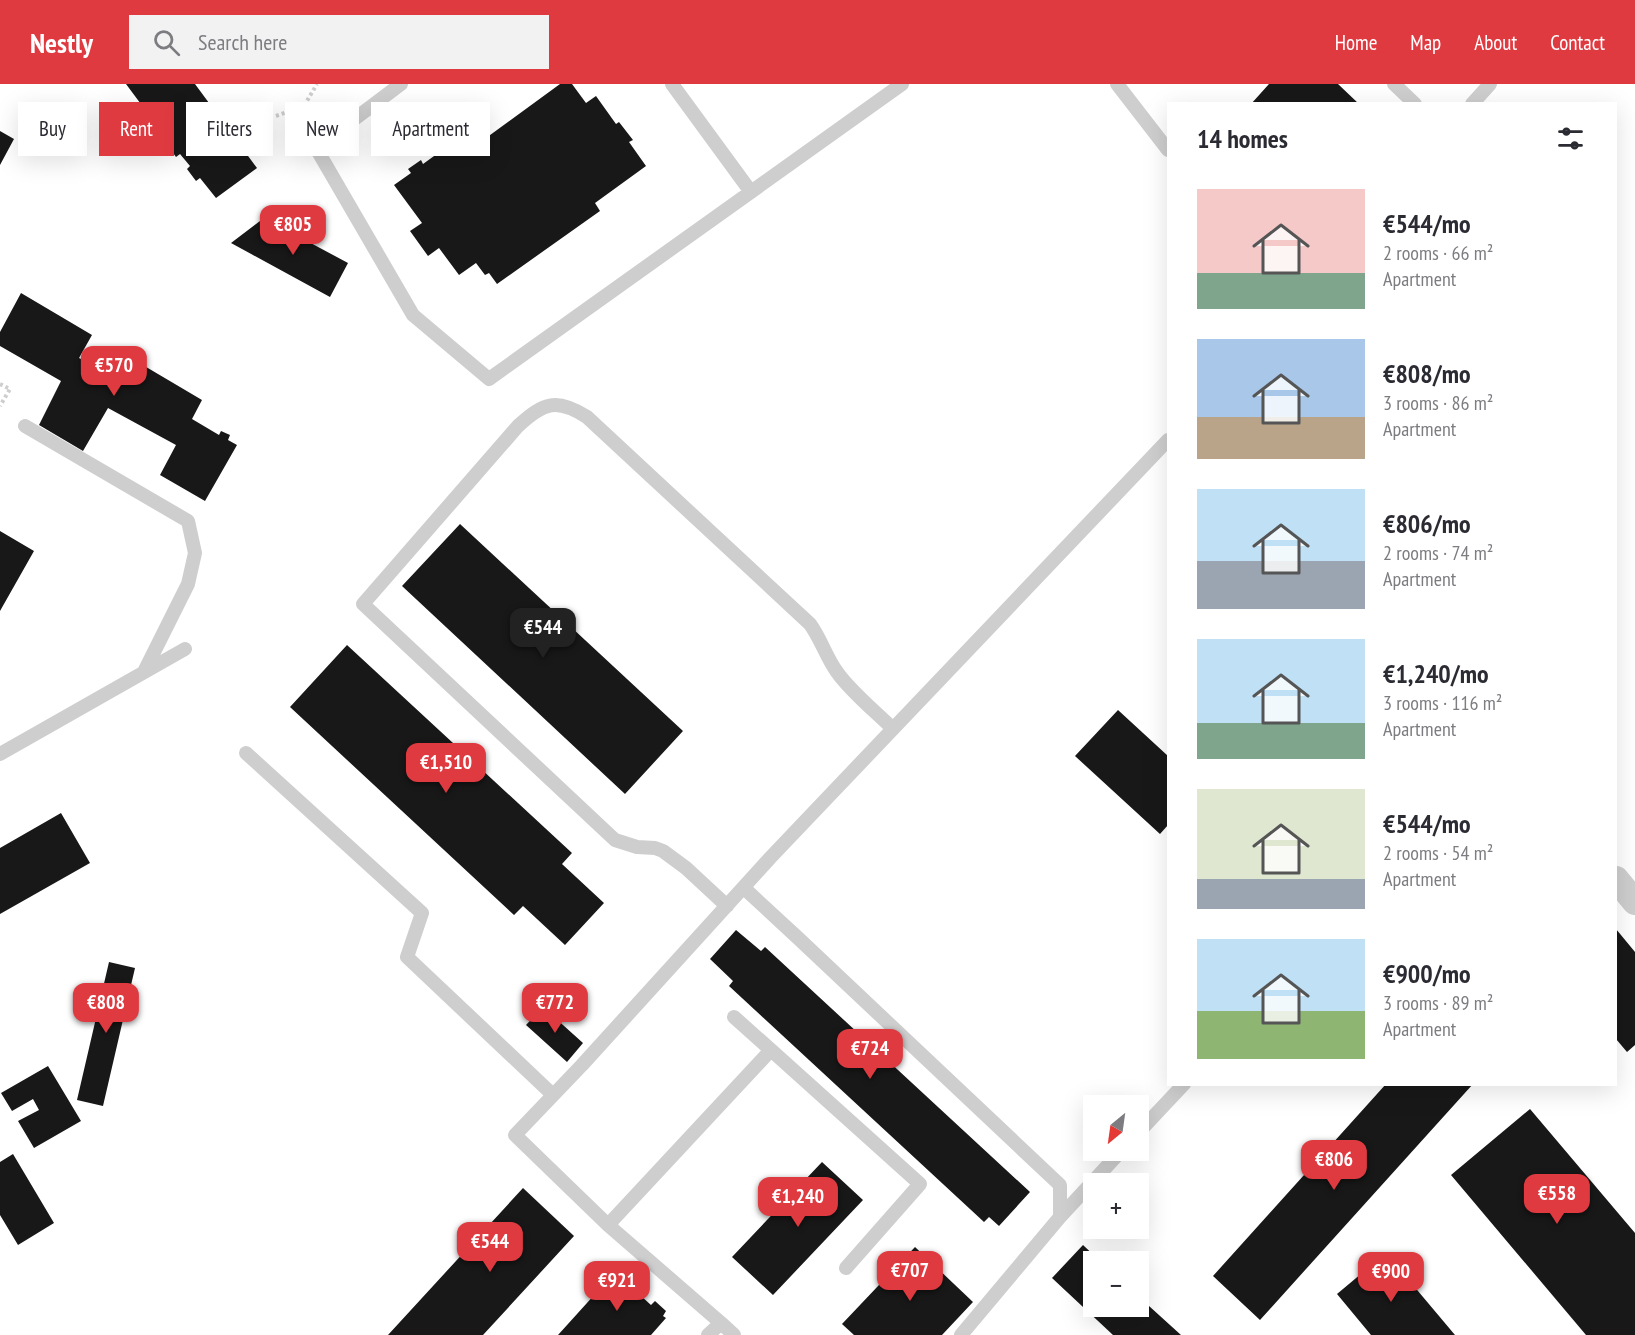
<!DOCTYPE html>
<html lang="en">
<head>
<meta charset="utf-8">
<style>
	body { margin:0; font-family:"PT Sans Narrow",sans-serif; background:#f2f2f3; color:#2b2b33; height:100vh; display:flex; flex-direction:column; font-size:22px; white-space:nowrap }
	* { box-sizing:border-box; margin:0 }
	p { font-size:20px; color:#7c7c81 }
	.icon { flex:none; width:33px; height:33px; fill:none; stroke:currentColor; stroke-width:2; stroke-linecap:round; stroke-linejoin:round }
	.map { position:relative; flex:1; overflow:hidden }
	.side { position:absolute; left:1167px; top:18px; width:450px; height:984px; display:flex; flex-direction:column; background:#fff; border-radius:0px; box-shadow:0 6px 24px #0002 }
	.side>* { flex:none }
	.top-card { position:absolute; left:18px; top:18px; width:570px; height:54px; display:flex; gap:12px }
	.needle { width:39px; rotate:209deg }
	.fabs { position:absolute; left:1083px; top:1011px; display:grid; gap:12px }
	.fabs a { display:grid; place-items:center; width:66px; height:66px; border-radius:0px; background:#fff; box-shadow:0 6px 24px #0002; font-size:30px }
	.price { position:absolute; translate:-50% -51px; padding:0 14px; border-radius:12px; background:#e03a41; color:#fff; font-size:20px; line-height:39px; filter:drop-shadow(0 2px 3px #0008) }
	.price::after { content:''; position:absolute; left:50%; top:36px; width:18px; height:14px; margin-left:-9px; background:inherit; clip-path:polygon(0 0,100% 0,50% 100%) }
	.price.active { background:#222; color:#fff }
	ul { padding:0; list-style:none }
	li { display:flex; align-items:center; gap:18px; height:150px; padding:0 30px }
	li span { display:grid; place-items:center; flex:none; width:168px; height:120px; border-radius:0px; color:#555 }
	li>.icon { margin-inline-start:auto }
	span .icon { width:72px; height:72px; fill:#fffc; stroke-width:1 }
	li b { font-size:26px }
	h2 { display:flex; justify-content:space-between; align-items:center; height:72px; padding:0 30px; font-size:26px }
	.tag { padding:0 21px; border-radius:0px; background:#fff; box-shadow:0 6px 24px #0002; font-size:21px; line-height:54px }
	.tag.active { background:#e03a41; color:#fff }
	header { display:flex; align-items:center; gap:36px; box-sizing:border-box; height:84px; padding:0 30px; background:#e03a41; color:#fff }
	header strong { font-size:28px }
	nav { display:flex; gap:33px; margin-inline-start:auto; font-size:21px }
	.search { width:420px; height:54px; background:#f2f2f3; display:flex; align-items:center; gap:15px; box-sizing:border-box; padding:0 21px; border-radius:0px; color:#7c7c81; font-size:22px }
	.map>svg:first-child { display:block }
	.building { fill:#181818 }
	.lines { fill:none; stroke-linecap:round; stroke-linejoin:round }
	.path { stroke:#cecece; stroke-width:4; stroke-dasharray:3 3; stroke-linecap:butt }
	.lane { stroke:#cecece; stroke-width:14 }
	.street { stroke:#cecece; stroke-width:26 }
</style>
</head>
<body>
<header>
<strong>Nestly</strong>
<div class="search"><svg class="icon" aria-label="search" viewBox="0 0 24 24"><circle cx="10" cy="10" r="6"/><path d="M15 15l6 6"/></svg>Search here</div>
<nav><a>Home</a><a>Map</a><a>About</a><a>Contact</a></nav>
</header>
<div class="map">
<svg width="1635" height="1251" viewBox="0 0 1635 1251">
	<rect width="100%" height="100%" fill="#fff"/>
	<!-- building -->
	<path class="building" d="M 126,0 L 195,0 L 257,84 L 216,114 L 200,94 L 196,97 L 187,85 L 190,82 L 180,70 L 176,73 L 168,62 L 172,59 L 163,47 L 159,50 L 149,37 L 152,35 Z
		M 560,0 L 572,0 L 586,19 L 596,12 L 616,40 L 619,38 L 633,56 L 629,58 L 646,82 L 595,119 L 600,127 L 497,200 L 489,189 L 485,191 L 476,179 L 459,191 L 439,164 L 428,172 L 410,147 L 422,139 L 394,101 L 411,89 L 408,85 L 421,76 L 423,80 L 477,41 L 486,54 Z
		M 1269,0 L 1338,0 L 1359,20 L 1251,20 Z
		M 0,47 L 14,55 L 0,81 Z
		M 264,134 L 348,179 L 330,213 L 231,159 Z
		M 21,209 L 92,251 L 79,274 L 123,297 L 136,277 L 202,316 L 192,335 L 219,351 L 221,347 L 230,351 L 228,356 L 237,361 L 205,417 L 160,391 L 176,361 L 108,324 L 83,367 L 39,341 L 61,297 L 0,262 L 0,248 Z
		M 460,440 L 683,647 L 625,710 L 402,502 Z
		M 0,447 L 34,467 L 0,527 Z
		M 347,561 L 572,769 L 562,780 L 604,819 L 565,861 L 523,822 L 514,831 L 290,623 Z
		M 1118,626 L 1168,672 L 1168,741 L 1160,750 L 1075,672 Z
		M 61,729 L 90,779 L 0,830 L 0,764 Z
		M 1616,845 L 1635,868 L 1635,961 L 1627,968 L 1616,955 Z
		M 736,846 L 761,867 L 765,863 L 1030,1108 L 999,1142 L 989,1133 L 984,1138 L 729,902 L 733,897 L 710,875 Z
		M 109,878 L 135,884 L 103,1022 L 77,1016 Z
		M 543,923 L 583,959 L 567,978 L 526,941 Z
		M 48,982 L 81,1037 L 34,1064 L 18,1037 L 39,1026 L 33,1015 L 12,1027 L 1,1009 Z
		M 1386,1000 L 1473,1000 L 1260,1236 L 1213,1192 Z
		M 1530,1025 L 1635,1149 L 1635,1251 L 1586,1251 L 1451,1091 Z
		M 13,1070 L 54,1139 L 18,1161 L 0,1131 L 0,1078 Z
		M 822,1078 L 863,1116 L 773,1211 L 732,1173 Z
		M 523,1104 L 574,1152 L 483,1251 L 388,1251 Z
		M 1083,1161 L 1101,1178 L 1094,1178 L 1094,1222 L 1138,1222 L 1138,1212 L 1181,1251 L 1113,1251 L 1052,1194 Z
		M 915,1163 L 973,1218 L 942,1251 L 854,1251 L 842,1240 Z
		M 1386,1169 L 1455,1251 L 1371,1251 L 1337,1210 Z
		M 621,1186 L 635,1199 L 631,1203 L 651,1221 L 655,1217 L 666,1227 L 663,1232 L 666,1234 L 651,1251 L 558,1251 L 615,1188 L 617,1190 Z"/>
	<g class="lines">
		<!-- path -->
		<path class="path" d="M 276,32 L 304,22 L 317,0
			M 0,300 L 10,305 L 0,322"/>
		<!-- lane -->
		<path class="lane" d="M 401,0 L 316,64 L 413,231 L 489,295 L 902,0
			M 672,0 L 751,108
			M 1117,0 L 1168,66
			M 1394,0 L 1415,20
			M 1472,20 L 1490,0
			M 25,342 L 188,437 L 195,469 L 188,500 L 145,586
			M 246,669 L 422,829 L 407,873 L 553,1011
			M 0,670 L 185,565
			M 744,804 L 798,854 L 1060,1101 L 1060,1133 L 961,1251
			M 727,822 L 686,784 L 663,767 L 655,764 L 637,763 L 615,756 L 363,520 L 518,342 C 544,318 557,314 587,333 L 810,540 C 821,555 826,573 837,588 C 850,607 876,628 893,645
			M 734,933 L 771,966
			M 1138,1049 L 1184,1000
			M 1060,1133 L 1122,1066
			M 608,1141 L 771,966 L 920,1100 L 846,1184
			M 721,1239 L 734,1251
			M 708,1251 L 721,1239 L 608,1141 L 515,1051 L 582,981 L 770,774 L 1168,356"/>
		<!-- street -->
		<path class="street" d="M 1616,795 L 1635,818"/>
	</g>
</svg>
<div class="fabs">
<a><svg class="needle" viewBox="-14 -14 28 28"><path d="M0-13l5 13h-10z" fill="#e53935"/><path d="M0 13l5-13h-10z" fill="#7c7c81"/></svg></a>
<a>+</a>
<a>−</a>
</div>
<b class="price" style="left:293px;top:172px">€805</b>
<b class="price" style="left:114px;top:313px">€570</b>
<b class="price active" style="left:543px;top:575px">€544</b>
<b class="price" style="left:446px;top:710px">€1,510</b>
<b class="price" style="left:106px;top:950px">€808</b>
<b class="price" style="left:555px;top:950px">€772</b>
<b class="price" style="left:870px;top:996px">€724</b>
<b class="price" style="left:1334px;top:1107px">€806</b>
<b class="price" style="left:1557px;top:1141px">€558</b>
<b class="price" style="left:798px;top:1144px">€1,240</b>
<b class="price" style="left:490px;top:1189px">€544</b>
<b class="price" style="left:910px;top:1218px">€707</b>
<b class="price" style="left:1391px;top:1219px">€900</b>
<b class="price" style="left:617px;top:1228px">€921</b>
<div class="top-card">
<a class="tag">Buy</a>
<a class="tag active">Rent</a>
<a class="tag">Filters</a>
<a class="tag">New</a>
<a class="tag">Apartment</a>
</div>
<section class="side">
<h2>14 homes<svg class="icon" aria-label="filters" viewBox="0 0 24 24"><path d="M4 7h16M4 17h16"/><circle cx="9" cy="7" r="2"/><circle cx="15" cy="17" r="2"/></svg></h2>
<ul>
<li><span style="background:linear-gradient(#f6c9c9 70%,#7fa58c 0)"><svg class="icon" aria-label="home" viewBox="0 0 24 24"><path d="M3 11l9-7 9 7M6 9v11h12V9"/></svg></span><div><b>€544/mo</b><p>2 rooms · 66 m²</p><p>Apartment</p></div></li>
<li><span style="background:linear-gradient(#a9c7e8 65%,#b9a48a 0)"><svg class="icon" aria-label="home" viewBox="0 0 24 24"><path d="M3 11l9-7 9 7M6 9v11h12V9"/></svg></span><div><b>€808/mo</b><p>3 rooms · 86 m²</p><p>Apartment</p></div></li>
<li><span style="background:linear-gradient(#bfe0f5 60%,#9aa5b1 0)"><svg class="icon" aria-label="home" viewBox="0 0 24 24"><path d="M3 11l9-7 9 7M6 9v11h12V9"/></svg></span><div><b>€806/mo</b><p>2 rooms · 74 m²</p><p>Apartment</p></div></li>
<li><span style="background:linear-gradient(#bfe0f5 70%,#7fa58c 0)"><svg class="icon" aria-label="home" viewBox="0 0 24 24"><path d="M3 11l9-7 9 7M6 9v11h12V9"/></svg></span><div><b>€1,240/mo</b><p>3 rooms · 116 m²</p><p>Apartment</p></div></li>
<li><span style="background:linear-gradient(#dfe7d0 75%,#9aa5b1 0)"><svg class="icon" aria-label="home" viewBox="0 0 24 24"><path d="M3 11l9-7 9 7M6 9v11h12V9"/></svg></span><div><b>€544/mo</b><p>2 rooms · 54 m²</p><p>Apartment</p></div></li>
<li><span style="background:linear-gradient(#bfe0f5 60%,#8fb573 0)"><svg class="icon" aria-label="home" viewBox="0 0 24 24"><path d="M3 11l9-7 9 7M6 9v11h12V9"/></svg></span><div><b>€900/mo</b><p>3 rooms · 89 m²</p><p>Apartment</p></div></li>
</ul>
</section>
</div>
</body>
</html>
